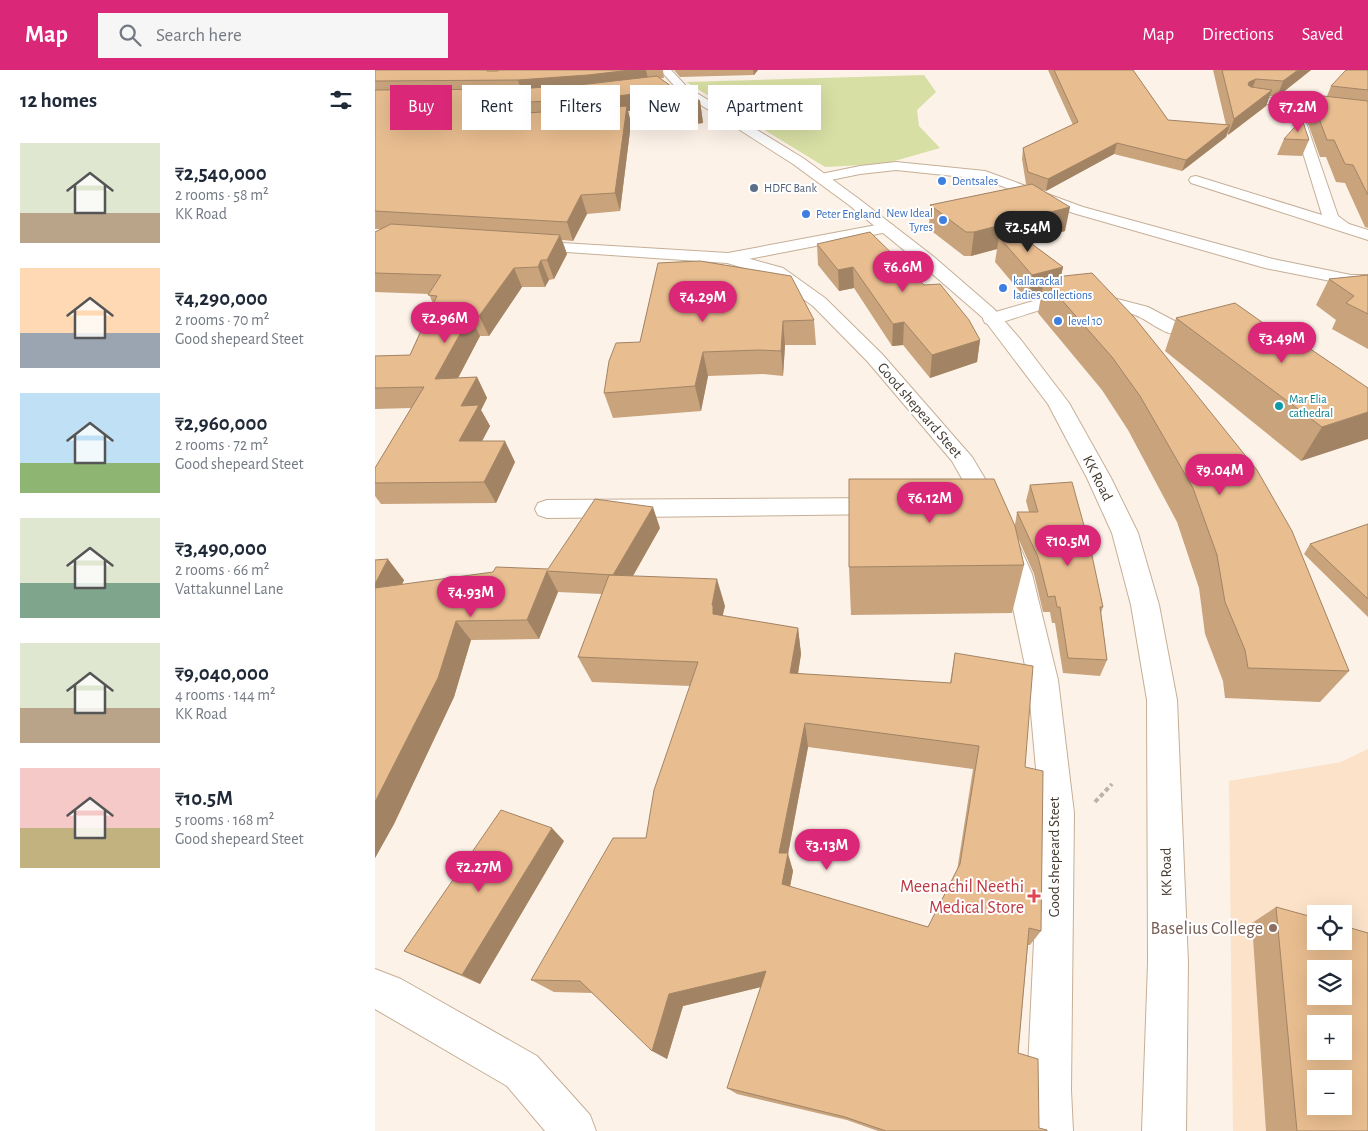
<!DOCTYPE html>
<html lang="en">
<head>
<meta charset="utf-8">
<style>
	body { margin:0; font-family:"Alegreya Sans",sans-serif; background:#f6f6f7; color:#1f2937; height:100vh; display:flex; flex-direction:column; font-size:19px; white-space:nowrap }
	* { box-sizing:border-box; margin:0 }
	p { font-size:16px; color:#747a83 }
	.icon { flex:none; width:28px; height:28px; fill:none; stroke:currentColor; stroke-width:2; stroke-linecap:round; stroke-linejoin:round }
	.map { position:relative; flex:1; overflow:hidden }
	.drawer { display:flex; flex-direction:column; background:#fff; width:375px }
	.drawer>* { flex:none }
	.guide { position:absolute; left:15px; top:15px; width:475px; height:45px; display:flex; gap:10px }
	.fabs { position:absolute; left:932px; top:835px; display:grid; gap:10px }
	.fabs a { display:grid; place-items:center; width:45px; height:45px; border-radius:0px; background:#fff; box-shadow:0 5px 20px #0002; font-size:25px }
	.price { position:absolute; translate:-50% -42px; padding:0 11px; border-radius:18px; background:#db2777; color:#fff; font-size:16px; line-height:32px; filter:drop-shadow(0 1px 2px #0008) }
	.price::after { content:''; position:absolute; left:50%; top:30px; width:15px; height:11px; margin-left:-8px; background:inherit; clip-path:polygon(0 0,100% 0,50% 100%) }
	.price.current { background:#222; color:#fff }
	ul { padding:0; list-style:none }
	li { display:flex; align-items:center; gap:15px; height:125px; padding:0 20px }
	li span { display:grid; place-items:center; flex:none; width:140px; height:100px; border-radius:0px; color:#555 }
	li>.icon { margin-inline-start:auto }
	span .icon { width:60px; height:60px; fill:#fffc; stroke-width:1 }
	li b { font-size:21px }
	h2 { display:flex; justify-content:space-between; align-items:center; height:60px; padding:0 20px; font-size:21px }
	.pill { padding:0 18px; border-radius:0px; background:#fff; box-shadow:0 5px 20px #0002; font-size:18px; line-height:45px }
	.pill.current { background:#db2777; color:#fff }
	header { display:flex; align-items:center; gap:30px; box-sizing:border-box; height:70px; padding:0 25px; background:#db2777; color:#fff }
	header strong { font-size:24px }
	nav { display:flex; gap:28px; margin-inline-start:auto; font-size:18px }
	.search { width:350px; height:45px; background:#f6f6f7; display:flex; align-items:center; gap:12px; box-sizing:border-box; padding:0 18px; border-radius:0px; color:#747a83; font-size:19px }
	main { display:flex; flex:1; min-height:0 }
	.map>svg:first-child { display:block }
	.built { fill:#fbe2c9; fill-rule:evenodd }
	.green { fill:#d8dfa4 }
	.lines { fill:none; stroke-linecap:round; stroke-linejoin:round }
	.minor-casing { stroke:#c6af96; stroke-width:2 }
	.major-casing { stroke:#c6af96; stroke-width:2 }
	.path { stroke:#bcb2a8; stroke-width:4; stroke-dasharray:4.5 3; stroke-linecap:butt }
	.minor { fill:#fff; fill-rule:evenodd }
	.major { fill:#fff; fill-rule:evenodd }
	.wall { fill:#c8a37c; fill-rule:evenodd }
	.shaded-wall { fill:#a28465 }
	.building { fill:#e8bd90; stroke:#a28465; fill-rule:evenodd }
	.shop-dot { fill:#3f7fe0; stroke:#fff; stroke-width:2 }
	.service-dot { fill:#5c6f8a; stroke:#fff; stroke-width:2 }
	.culture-dot { fill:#0f9aa8; stroke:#fff; stroke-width:2 }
	.health-dot { fill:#e0444e; stroke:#fff; stroke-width:2 }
	.education-dot { fill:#8d6e63; stroke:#fff; stroke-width:2 }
	.labels { text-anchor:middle; stroke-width:4; stroke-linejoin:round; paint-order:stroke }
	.far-shop-label { font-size:12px; fill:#366cbe; stroke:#fff; text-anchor:start }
	.far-service-label { font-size:12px; fill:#4e5e75; stroke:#fff; text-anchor:start }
	.far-culture-label { font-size:12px; fill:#0d838f; stroke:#fff; text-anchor:start }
	.street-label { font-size:15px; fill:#41372d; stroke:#fff }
	.near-health-label { font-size:18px; fill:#be3a42; stroke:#fff; text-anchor:end }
	.near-education-label { font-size:18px; fill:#785e54; stroke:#fff; text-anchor:end }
</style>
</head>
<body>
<header>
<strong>Map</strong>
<div class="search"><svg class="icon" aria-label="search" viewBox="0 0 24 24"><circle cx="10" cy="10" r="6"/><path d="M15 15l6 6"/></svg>Search here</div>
<nav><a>Map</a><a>Directions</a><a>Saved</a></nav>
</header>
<main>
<section class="drawer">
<h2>12 homes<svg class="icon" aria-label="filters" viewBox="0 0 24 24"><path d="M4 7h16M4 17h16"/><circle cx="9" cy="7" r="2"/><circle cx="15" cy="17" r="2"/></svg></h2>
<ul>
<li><span style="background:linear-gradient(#dfe7d0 70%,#b9a48a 0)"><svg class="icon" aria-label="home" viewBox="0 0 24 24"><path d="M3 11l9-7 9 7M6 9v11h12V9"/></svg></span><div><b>₹2,540,000</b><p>2 rooms · 58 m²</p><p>KK Road</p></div></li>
<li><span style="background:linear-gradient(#ffd9b3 65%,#9aa5b1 0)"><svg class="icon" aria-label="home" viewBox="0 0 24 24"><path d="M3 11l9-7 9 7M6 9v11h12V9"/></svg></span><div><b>₹4,290,000</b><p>2 rooms · 70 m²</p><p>Good shepeard Steet</p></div></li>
<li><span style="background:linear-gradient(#bfe0f5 70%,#8fb573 0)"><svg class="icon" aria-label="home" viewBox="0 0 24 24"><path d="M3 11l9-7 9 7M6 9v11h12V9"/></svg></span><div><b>₹2,960,000</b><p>2 rooms · 72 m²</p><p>Good shepeard Steet</p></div></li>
<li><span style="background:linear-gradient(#dfe7d0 65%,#7fa58c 0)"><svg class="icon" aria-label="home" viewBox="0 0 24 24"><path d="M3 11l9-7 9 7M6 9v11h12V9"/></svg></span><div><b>₹3,490,000</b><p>2 rooms · 66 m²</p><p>Vattakunnel Lane</p></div></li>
<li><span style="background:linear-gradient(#dfe7d0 65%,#b9a48a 0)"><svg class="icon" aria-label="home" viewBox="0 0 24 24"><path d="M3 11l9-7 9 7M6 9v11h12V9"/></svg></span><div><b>₹9,040,000</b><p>4 rooms · 144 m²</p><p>KK Road</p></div></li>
<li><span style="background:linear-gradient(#f6c9c9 60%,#c2b280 0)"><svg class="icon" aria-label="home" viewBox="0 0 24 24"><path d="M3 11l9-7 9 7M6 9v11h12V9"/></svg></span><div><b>₹10.5M</b><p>5 rooms · 168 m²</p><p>Good shepeard Steet</p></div></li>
</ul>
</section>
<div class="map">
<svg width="993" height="1061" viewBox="0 0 993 1061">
	<rect width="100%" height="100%" fill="#fcf2e8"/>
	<!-- built -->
	<path class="built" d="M 993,679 L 993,1061 L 858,1061 L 854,711 L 966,692 ZM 941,844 L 969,844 L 969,871 L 941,871 ZM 941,899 L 969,899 L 969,926 L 941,926 ZM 941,954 L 969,954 L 969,981 L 941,981 ZM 941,1009 L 969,1009 L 969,1036 L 941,1036 Z"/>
	<!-- green -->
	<path class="green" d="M 549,5 L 561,22 L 542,40 L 544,56 L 565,78 L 509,94 L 450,97 L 311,12 Z"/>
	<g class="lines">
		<!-- minor casing -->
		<g class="minor-casing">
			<path id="minor" d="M 875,26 L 993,38 L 993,46 L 926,38 L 963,146 L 974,154 L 993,160 L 993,170 L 816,113 L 814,110 L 816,107 L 821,106 L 947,145 L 914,37 L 871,31 L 869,29 Z
				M 521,92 L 610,101 L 708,137 L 898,189 L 976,205 L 993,205 L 993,215 L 976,215 L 890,198 L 698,143 L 608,109 L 521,100 L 485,104 L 446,112 L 439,108 L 441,105 L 485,96 Z
				M 512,153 L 518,155 L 520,158 L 518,161 L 353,193 L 347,192 L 345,188 L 347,184 L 353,183 Z
				M 683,224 L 727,225 L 773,237 L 809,256 L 811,260 L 809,264 C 791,268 776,251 760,245 C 748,240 734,237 722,235 C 686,228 651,246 617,255 L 610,253 L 608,249 L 610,245 Z
				M 511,428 L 520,430 L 523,436 L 520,442 L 511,444 L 172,448 L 163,445 L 160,439 L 163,433 L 172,430 Z
				M 0,899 L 26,909 L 162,986 L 215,1045 L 221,1061 L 170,1061 L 132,1016 L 0,939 Z"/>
		</g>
		<!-- major casing -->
		<g class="major-casing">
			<path id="major" d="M 285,0 L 296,0 L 312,17 L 428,88 L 484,129 L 559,187 L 619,239 L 646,270 L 694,333 L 736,408 L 763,463 L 784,535 L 802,630 L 813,893 L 811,1061 L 767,1061 L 773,893 L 772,630 L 756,535 L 737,463 L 712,408 L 673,334 L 607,247 L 547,195 L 474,135 L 418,94 L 304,21 Z
				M 154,171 L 353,183 L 408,198 L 450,228 L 507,284 L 597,387 L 627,437 L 657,504 L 683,610 L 699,743 L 696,1020 L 698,1061 L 654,1061 L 652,1020 L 665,743 L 653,610 L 631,504 L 603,437 L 577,391 L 493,292 L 438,236 L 396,206 L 352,193 L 148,179 L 146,176 L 148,173 Z"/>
		</g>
		<!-- path -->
		<path class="path" d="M 720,732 L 737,714"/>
		<!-- minor -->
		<use href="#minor" class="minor"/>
		<!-- major -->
		<use href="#major" class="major"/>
	</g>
	<!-- wall -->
	<path class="wall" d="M 0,0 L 288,0 L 289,8 L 284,8 L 301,24 L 325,31 L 328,53 L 268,60 L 260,52 L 257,41 L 253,41 L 256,53 L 245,141 L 212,144 L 198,171 L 187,170 L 192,184 L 179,209 L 174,210 L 170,217 L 147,217 L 114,266 L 105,266 L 83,308 L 102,307 L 112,328 L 106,340 L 115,356 L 107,371 L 140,392 L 121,433 L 6,434 L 0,426 L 0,398 L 36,338 L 0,339 L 0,286 L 35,285 L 58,234 L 54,224 L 0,222 L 0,162 L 6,159 L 0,159 Z
		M 299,0 L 383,0 L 379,5 L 305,7 Z
		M 673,0 L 758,0 L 793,50 L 851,55 L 838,0 L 936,0 L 902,27 L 894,26 L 891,36 L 853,65 L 853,63 L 851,67 L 807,101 L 739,84 L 671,121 L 667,120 L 690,161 L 653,171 L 688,197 L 686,206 L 974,601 L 945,632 L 850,628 L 848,611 L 830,564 L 824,518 L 802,452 L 753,360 L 727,320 L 663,243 L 666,227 L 653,231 L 620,192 L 622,179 L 596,186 L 589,186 L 554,159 L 555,135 L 652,115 L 651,114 L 647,89 L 648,78 L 698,55 Z
		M 993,0 L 993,158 L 990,157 L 970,113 L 961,112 L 951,87 L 945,87 L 932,51 L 939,35 L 952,26 L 956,16 Z
		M 909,69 L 934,70 L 927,86 L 902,85 Z
		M 442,174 L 549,215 L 605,270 L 602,292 L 555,308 L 528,275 L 517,276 L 479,218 L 464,221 L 443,195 Z
		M 283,193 L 439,250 L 441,275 L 410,275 L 408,306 L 388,304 L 333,306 L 326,341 L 238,348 L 229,323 L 265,272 Z
		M 993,205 L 993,279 L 957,259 L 961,250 L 941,235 L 954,209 Z
		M 801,248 L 993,318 L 926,391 L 790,281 Z
		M 655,415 L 728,537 L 726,543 L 732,590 L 725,606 L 688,603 L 680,553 L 677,553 L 675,542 L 668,542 L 659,504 L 643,468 L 649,495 L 637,543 L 476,545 L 474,497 L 640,455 L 642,442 L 654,442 L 651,431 Z
		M 993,454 L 993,547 L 929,484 L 935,474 Z
		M 285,458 L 258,506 L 350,536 L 347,546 L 423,558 L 426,584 L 423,604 L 575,613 L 580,583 L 650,697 L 666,861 L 655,875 L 653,875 L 643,983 L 664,1058 L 672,1061 L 503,1061 L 472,1050 L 362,1024 L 352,1018 L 386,917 L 308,936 L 292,989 L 217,923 L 179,922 L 156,910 L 271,768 L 315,616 L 217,612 L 203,587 L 227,524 L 183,522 L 164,569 L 96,570 L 79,627 L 19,754 L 0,788 L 0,490 L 29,510 L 27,515 L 173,499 ZM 433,677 L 598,699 L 582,801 L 553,857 L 415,817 L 418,801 L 413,784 Z
		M 189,771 L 105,914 L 29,881 Z
		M 901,837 L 993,1061 L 891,1061 L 877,853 Z"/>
	<!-- shaded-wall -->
	<path class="shaded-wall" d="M 256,0 L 271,0 L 274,14 L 148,25 L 143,10 Z
		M 378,0 L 383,0 L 379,5 Z
		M 923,0 L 936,0 L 902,27 L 908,11 Z
		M 881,9 L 875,24 L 868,27 L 874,12 Z
		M 300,19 L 303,33 L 325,31 L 328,53 L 268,60 L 263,37 L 255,30 L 257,41 L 253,41 L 256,53 L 245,141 L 240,123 L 230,44 L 226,28 Z
		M 897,20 L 891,36 L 853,65 L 859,49 Z
		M 138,33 L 144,49 L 131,40 L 131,37 Z
		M 855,55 L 851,67 L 807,101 L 811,90 Z
		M 742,73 L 739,84 L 671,121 L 673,109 Z
		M 206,125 L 212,144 L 198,171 L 192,152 Z
		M 695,137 L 690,161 L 632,177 L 624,167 L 622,179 L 596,186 L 599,162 Z
		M 185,165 L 192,184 L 179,209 L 172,190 Z
		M 166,190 L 174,210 L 170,217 L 163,197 Z
		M 478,197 L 479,218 L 464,221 L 463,200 Z
		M 688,197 L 682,222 L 669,210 L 666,227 L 653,231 L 657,205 Z
		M 139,198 L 147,217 L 114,266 L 104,246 Z
		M 95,246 L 105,266 L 72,329 L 60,309 Z
		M 408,251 L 410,275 L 408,306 L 406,281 Z
		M 529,252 L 528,275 L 517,276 L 518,254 Z
		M 605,270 L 602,292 L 555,308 L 557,285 Z
		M 328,282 L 333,306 L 326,341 L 320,316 Z
		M 102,307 L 112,328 L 106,340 L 115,356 L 96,392 L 84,371 L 86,336 Z
		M 993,342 L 993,369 L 926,391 L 947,357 Z
		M 130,371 L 140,392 L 121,433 L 109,412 Z
		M 278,437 L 285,458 L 247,525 L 238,505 Z
		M 13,489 L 29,510 L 15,539 L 0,521 L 0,514 Z
		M 172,501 L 183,522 L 164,569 L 152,550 Z
		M 342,509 L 350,536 L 345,557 L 338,544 L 337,535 Z
		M 81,551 L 96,570 L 79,627 L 19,754 L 0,788 L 0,732 Z
		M 423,558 L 426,584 L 419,628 L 415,603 Z
		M 430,653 L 433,677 L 413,784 L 418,801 L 412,831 L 407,814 L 404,783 Z
		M 177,758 L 189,771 L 105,914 L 87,905 Z
		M 391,901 L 398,914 L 308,936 L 292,989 L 277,981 L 294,924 Z"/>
	<!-- building -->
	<path class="building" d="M 0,0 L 112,0 L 112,1 L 123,1 L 124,0 L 256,0 L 213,5 L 143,10 L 0,11 Z
		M 679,0 L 758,0 L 793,50 L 855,55 L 811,90 L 742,73 L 673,109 L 653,102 L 648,78 L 703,52 Z
		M 847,0 L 923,0 L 908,11 L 881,9 L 874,12 L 873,15 L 876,17 L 897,20 L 859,49 Z
		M 971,0 L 993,0 L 993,20 L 956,16 Z
		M 282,6 L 300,19 L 226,28 L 138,33 L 131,37 L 131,40 L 138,44 L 252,36 L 240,123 L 206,125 L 192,152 L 0,141 L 0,20 L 143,19 L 213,14 Z
		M 313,23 L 325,31 L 263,37 L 255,30 Z
		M 948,26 L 993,31 L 993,125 L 978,95 L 970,94 L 959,70 L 952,70 L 939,35 Z
		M 927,49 L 934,70 L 909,69 Z
		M 657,114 L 695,137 L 599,162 L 591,162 L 555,135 Z
		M 16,154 L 185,165 L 172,190 L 166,190 L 163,197 L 139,198 L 104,246 L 95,246 L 60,309 L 102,307 L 86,336 L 104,335 L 84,371 L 130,371 L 109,412 L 0,413 L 0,398 L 49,317 L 0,318 L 0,286 L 35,285 L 62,226 L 53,225 L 66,205 L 0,203 L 0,162 Z
		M 634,157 L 688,197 L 657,205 L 624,167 Z
		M 495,162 L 549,215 L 565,214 L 594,250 L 605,270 L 557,285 L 529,252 L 518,254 L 478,197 L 463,200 L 442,174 Z
		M 325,191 L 416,206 L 439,250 L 408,251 L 406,281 L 384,280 L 328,282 L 320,316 L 229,323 L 234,291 L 241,273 L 265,272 L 283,193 Z
		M 717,203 L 759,247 L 882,400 L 917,461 L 974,601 L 873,598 L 870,580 L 850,532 L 842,485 L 818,418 L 765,326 L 737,287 L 669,210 L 689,206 Z
		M 993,205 L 993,244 L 971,233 L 979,226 L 954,209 Z
		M 860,233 L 891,255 L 897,253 L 993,318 L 993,342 L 947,357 L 801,248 Z
		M 474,409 L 619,409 L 640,456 L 649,495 L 474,497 Z
		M 697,412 L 716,481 L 728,537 L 725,537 L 732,590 L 693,588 L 685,537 L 682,537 L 680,526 L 673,527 L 663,487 L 642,442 L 663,442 L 655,415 Z
		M 220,429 L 278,437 L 238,505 L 172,501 L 152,550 L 81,551 L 63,608 L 0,732 L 0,518 L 118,502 L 121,497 L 173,499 Z
		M 993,454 L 993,529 L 935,474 Z
		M 13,489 L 0,514 L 0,490 Z
		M 234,505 L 342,509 L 337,535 L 338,535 L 338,544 L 423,558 L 415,603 L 576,613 L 580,583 L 658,596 L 650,697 L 668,701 L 666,861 L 654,858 L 643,983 L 663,989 L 664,1058 L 672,1060 L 672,1061 L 511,1061 L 470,1047 L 352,1018 L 391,901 L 294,924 L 277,981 L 205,911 L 156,910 L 238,768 L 271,768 L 279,720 L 323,592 L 203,587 ZM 430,653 L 604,676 L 585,794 L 553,857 L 407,814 L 413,783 L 404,783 Z
		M 126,740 L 177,758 L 87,905 L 29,881 Z
		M 901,837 L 941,848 L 941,871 L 969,871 L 969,856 L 993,863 L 993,1061 L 922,1061 ZM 941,899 L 969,899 L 969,926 L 941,926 ZM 941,954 L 969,954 L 969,981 L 941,981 ZM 941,1009 L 969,1009 L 969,1036 L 941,1036 Z"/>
	<!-- markers -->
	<g class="shop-dot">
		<circle cx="567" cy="111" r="5"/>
		<circle cx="431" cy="144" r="5"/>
		<circle cx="568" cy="150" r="5"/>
		<circle cx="628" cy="218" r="5"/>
		<circle cx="683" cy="251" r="5"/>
	</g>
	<circle class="service-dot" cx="379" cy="118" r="5"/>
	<circle class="culture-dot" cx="904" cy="336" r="5"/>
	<path class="health-dot" d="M656.5 818.5h5v5h5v5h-5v5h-5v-5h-5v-5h5z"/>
	<circle class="education-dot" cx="898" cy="858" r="5"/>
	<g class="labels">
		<!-- far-shop labels -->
		<g class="far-shop-label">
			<text x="577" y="115">Dentsales</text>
			<text x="558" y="147" text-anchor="end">New Ideal<tspan x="558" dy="14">Tyres</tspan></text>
			<text x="441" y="148">Peter England</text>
			<text x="638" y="215">kallarackal<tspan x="638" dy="14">ladies collections</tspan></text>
			<text x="693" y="255">level 10</text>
		</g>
		<!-- far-service labels -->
		<g class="far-service-label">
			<text x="389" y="122">HDFC Bank</text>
		</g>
		<!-- far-culture labels -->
		<g class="far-culture-label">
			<text x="914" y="333">Mar Elia<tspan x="914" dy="14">cathedral</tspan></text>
		</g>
		<!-- street labels -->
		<g class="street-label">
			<text transform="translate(545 340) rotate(49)" y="5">Good shepeard Steet</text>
			<text transform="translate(723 408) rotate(63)" y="5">KK Road</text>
			<text transform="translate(679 787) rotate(-90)" y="5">Good shepeard Steet</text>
			<text transform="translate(791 802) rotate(-91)" y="5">KK Road</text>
		</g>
		<!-- near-health labels -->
		<g class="near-health-label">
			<text x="649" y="822">Meenachil Neethi<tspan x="649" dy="21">Medical Store</tspan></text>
		</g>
		<!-- near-education labels -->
		<g class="near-education-label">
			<text x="888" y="864">Baselius College</text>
		</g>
	</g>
</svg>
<div class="fabs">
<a><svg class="icon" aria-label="locate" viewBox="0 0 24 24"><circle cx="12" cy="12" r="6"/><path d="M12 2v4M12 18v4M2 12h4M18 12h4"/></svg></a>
<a><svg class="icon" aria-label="layers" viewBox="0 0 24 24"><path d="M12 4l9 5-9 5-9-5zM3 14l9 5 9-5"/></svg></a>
<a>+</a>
<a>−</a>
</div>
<b class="price" style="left:923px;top:63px">₹7.2M</b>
<b class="price current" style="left:653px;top:183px">₹2.54M</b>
<b class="price" style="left:528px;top:223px">₹6.6M</b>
<b class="price" style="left:328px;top:253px">₹4.29M</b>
<b class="price" style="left:70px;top:274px">₹2.96M</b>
<b class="price" style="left:907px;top:294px">₹3.49M</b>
<b class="price" style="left:845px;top:426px">₹9.04M</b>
<b class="price" style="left:555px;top:454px">₹6.12M</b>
<b class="price" style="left:693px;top:497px">₹10.5M</b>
<b class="price" style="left:96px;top:548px">₹4.93M</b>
<b class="price" style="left:452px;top:801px">₹3.13M</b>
<b class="price" style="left:104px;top:823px">₹2.27M</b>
<div class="guide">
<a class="pill current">Buy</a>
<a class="pill">Rent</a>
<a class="pill">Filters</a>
<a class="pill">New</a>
<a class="pill">Apartment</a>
</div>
</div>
</main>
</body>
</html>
